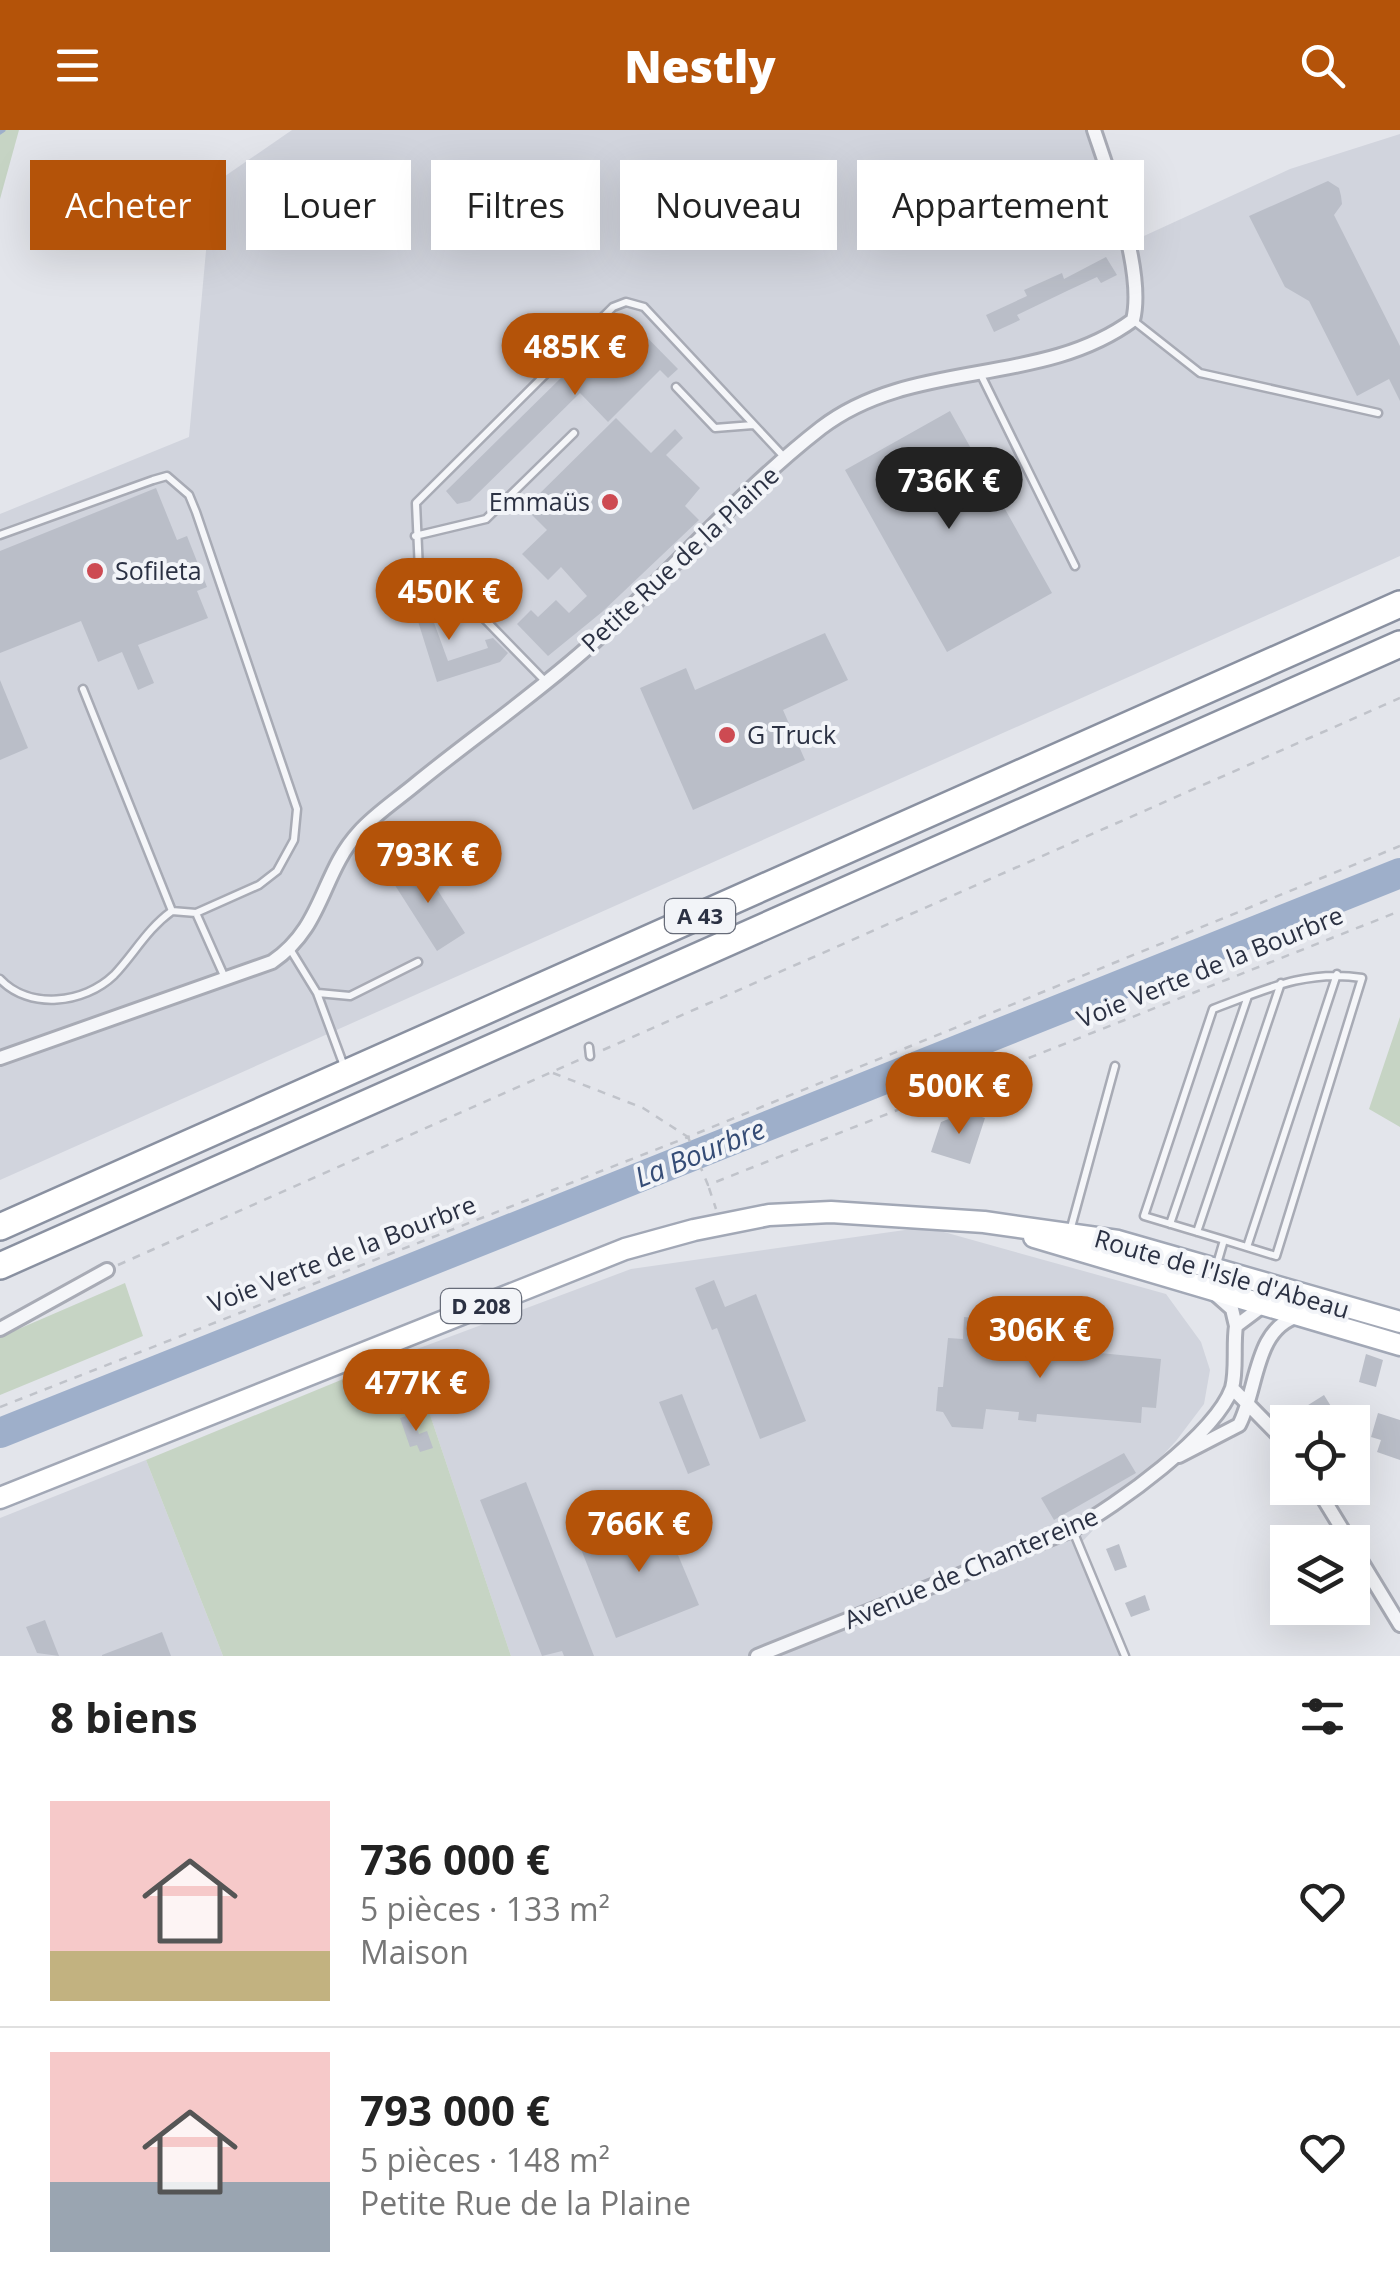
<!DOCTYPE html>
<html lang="fr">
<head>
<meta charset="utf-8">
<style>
	body { margin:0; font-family:"Open Sans",sans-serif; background:#f6f6f6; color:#222; height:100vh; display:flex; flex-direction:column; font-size:38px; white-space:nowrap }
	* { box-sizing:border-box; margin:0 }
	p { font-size:32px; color:#767676 }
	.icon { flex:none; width:55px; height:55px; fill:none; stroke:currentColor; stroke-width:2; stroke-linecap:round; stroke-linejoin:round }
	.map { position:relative; height:1526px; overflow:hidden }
	.sheet { display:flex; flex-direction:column; background:#fff; flex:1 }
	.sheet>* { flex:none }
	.guide { position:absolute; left:30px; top:30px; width:1340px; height:90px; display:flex; gap:20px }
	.tools { position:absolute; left:1270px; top:1275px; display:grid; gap:20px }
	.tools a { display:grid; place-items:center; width:100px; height:100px; border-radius:0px; background:#fff; box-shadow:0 10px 40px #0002; font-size:50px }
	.price { position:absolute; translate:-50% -85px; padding:0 22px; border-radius:35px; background:#b45309; color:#fff; font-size:32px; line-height:65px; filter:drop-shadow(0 2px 5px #0008) }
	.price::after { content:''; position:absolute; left:50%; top:60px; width:30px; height:22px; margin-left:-15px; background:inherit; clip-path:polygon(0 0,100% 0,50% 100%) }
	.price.on { background:#222; color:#fff }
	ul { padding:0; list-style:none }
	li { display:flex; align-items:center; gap:30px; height:250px; padding:0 50px }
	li+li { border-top:2px solid #e0e0e0 }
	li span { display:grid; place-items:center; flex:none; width:280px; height:200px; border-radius:0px; color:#555 }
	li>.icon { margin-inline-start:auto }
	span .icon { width:120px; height:120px; fill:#fffc; stroke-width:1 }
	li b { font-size:42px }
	h2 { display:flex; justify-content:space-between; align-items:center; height:120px; padding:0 50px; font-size:42px }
	.chip { padding:0 35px; border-radius:0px; background:#fff; box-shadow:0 10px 40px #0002; font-size:35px; line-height:90px }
	.chip.on { background:#b45309; color:#fff }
	header { display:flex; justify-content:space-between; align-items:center; height:130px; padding:0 50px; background:#b45309; color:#fff; font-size:45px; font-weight:800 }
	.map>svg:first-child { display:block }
	.built { fill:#d1d4dd }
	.green { fill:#c6d4c4 }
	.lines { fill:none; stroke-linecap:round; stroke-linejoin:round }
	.stream { stroke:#9eafca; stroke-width:5 }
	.river { stroke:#9eafca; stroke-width:30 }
	.building { fill:#babec8 }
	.lane-casing { stroke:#a8abb5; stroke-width:11 }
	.street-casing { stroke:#a8abb5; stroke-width:18 }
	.primary-casing { stroke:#a2a8b6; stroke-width:25 }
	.highway-casing { stroke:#8a91a1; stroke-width:30 }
	.path { stroke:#c0c3ca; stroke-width:2.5; stroke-dasharray:8 8; stroke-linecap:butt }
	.lane { stroke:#f5f6f9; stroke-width:6 }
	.street { stroke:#f5f6f9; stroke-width:12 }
	.primary { stroke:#fff; stroke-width:20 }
	.highway { stroke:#fff; stroke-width:25 }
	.poi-dot { fill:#cd4a52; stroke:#f2f4f8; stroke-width:4 }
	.labels { text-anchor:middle; stroke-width:8; stroke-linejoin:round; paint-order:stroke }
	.shield { fill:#f2f4f8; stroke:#676c79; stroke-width:2.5 }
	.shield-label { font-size:22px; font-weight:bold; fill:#2b3143 }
	.poi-label { font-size:25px; fill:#2b3143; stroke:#f2f4f8; text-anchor:start }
	.street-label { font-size:25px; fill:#2b3143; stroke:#f2f4f8 }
	.water-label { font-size:28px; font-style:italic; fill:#354c76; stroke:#f2f4f8 }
</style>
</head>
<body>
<header><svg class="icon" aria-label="menu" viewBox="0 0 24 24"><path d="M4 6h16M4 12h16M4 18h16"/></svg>Nestly<svg class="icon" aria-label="search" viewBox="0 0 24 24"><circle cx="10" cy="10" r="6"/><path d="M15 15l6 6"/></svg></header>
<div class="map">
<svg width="1400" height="1526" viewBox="0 0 1400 1526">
	<rect width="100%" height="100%" fill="#e3e5eb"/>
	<!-- built -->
	<path class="built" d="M 292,0 L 1092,0 L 1133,111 L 1290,39 L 1400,4 L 1400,426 L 0,1050 L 0,384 L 189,307 L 212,55 Z
		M 926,1097 L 1166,1164 L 1201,1212 L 1210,1240 L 1204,1274 L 1176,1311 L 1082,1412 L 1121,1526 L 511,1526 L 409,1222 L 631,1139 Z
		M 146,1330 L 223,1526 L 0,1526 L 0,1388 Z"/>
	<!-- green -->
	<path class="green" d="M 0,0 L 19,0 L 0,69 Z
		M 1400,887 L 1400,997 L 1369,979 Z
		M 125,1153 L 143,1206 L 0,1265 L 0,1207 Z
		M 409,1222 L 511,1526 L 223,1526 L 146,1330 Z"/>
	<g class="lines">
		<!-- stream -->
		<path class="stream" d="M 0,2 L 3,0"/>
		<!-- river -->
		<path class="river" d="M 0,1303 L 1400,743"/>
	</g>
	<!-- building -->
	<path class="building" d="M 1328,51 L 1339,58 L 1341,66 L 1342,74 L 1334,85 L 1400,216 L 1400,271 L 1389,249 L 1357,266 L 1309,171 L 1285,157 L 1249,86 Z
		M 1106,127 L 1117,145 L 1101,153 L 1097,147 L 1069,160 L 1017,185 L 1020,190 L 994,202 L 986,185 L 1027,166 L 1024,160 L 1062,143 L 1064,149 Z
		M 625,185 L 678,239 L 668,248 L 660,240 L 608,292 L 580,263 L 470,371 L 457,374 L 446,361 Z
		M 950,281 L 1052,463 L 947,522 L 845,340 Z
		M 616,288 L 651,323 L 675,299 L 683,308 L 666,325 L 700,358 L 685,376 L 699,390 L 602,482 L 548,526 L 517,494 L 531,480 L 538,487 L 556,470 L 569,483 L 587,466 L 561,437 L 548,450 L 522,424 L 547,400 L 525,378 Z
		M 156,358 L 177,410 L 187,406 L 207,457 L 197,461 L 208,488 L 138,515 L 154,553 L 138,560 L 122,522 L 98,532 L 81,491 L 0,523 L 0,421 Z
		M 418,449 L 448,531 L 488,518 L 485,510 L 493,508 L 508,523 L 500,532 L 437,552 L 406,453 Z
		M 825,503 L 848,550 L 783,580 L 805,630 L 693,680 L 640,558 L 686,538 L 695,560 Z
		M 0,550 L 28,618 L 0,630 Z
		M 419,731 L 465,803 L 437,821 L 391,749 Z
		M 966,982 L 985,988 L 970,1034 L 931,1022 L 941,992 Z
		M 714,1150 L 725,1177 L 756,1164 L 806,1291 L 760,1309 L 717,1198 L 712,1200 L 695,1158 Z
		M 964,1187 L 1001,1190 L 999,1213 L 1161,1229 L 1156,1278 L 1142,1277 L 1141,1293 L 1037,1284 L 1036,1292 L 1018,1290 L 1019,1282 L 986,1279 L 983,1299 L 952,1297 L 943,1282 L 936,1281 L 938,1257 L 943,1257 L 948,1208 L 963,1209 Z
		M 1366,1224 L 1383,1230 L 1376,1257 L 1359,1252 Z
		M 682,1264 L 710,1335 L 688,1344 L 659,1272 Z
		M 1324,1265 L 1337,1286 L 1333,1292 L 1315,1292 L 1305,1277 Z
		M 1378,1283 L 1400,1290 L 1400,1330 L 1377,1322 L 1381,1310 L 1371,1307 Z
		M 412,1284 L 419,1304 L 427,1301 L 433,1318 L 420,1322 L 417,1315 L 410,1317 L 400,1288 Z
		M 1124,1323 L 1136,1343 L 1054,1390 L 1041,1368 Z
		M 526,1352 L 594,1526 L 564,1526 L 562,1521 L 542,1526 L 480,1370 Z
		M 660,1382 L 699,1475 L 616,1508 L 579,1414 Z
		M 1119,1414 L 1127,1437 L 1115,1441 L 1106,1419 Z
		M 1145,1465 L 1150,1480 L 1131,1487 L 1125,1473 Z
		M 45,1490 L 55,1516 L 59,1526 L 37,1523 L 26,1497 Z
		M 162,1502 L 171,1526 L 102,1526 L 102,1525 Z"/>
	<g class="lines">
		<!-- lane casing -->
		<g class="lane-casing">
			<path id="lane" d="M 1134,191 L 1200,243 L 1378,283
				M 981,245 L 1075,436
				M 676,257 L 715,298 L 753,295
				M 0,405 L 153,350 L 167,346 L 189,365 L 196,382 L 297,679 L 294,710 L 277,741 L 259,755 L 196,783 L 172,781 C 147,799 134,824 114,845 C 84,874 29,880 0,849
				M 415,406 L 486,389 L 574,303
				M 545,551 L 464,468 L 445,462 L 419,441 L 416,373 L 613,177 L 626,172 L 644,177 L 786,329
				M 83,559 L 172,781
				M 196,783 L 225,848
				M 290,819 L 317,863 L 344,936
				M 318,863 L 350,866 L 418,832
				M 589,917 L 590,926
				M 1170,1094 L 1248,866
				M 1070,1101 L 1115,936
				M 1197,1102 L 1281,853
				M 1247,1117 L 1337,844
				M 1217,1134 L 1224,1110 L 1144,1086 L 1213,879 C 1264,860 1307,839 1362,848 L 1276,1126 L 1224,1110
				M 1073,1401 L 1125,1526"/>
		</g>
		<!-- street casing -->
		<g class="street-casing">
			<path id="street" d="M 0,928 L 272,832 C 324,797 321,743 359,702 C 375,684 398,669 417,653 C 476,605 539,562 595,511 C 671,442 740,361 821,298 C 912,228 1041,258 1133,190 C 1145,142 1110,48 1094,0
				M 1215,1164 L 1232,1179 L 1236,1196
				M 0,1199 L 107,1140
				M 1232,1258 L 1288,1315
				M 1179,1326 L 1239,1295 C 1258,1259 1254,1199 1298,1186
				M 1317,1358 L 1350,1412
				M 1352,1416 L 1400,1495
				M 757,1526 L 1072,1400 C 1116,1376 1215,1305 1232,1258 C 1237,1240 1233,1215 1236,1196 L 1264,1175 L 1303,1170"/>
		</g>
		<!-- primary casing -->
		<g class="primary-casing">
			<path id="primary" d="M 1034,1107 L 1400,1215
				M 0,1368 L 625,1119 L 694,1100 L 769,1085 L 831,1082 L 984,1092 L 1118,1111 L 1400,1192"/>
		</g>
		<!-- highway casing -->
		<g class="highway-casing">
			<path id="highway" d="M 0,1097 L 1400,474
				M 0,1136 L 1400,514"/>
		</g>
		<!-- path -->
		<path class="path" d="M 603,920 L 1400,568
			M 553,943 L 643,978 L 688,1007 L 1400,716
			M 709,1058 L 716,1079
			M 118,1135 L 581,929
			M 0,1277 L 688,1007 L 708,1055 L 1400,781"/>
		<!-- lane -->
		<use href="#lane" class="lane"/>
		<!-- street -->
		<use href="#street" class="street"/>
		<!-- primary -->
		<use href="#primary" class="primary"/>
		<!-- highway -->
		<use href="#highway" class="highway"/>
	</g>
	<!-- markers -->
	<g class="poi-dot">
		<circle cx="610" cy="372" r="10"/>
		<circle cx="95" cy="441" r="10"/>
		<circle cx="727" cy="605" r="10"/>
	</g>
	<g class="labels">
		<!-- shield labels -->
		<g class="shield">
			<rect x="665" y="769" width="70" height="34" rx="8"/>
			<rect x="441" y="1159" width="80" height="34" rx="8"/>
		</g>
		<g class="shield-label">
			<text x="700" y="794">A 43</text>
			<text x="481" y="1184">D 208</text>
		</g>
		<!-- poi labels -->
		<g class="poi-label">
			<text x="590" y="381" text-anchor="end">Emmaüs</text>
			<text x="115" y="450">Sofileta</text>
			<text x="747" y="614">G Truck</text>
		</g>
		<!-- street labels -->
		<g class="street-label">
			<text transform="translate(680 429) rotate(-43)" y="9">Petite Rue de la Plaine</text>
			<text transform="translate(1210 837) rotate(-22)" y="9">Voie Verte de la Bourbre</text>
			<text transform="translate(342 1124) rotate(-21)" y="9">Voie Verte de la Bourbre</text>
			<text transform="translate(1222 1144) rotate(16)" y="9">Route de l'Isle d'Abeau</text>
			<text transform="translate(971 1438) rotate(-23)" y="9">Avenue de Chantereine</text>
		</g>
		<!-- water labels -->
		<g class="water-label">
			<text transform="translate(700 1023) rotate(-22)" y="10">La Bourbre</text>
		</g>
	</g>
</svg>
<div class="tools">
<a><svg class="icon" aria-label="locate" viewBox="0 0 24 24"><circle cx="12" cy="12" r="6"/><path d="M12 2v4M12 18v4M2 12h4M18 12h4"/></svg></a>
<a><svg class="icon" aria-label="layers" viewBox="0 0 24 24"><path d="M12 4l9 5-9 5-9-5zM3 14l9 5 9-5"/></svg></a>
</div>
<b class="price" style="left:575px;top:268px">485K €</b>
<b class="price on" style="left:949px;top:402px">736K €</b>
<b class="price" style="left:449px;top:513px">450K €</b>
<b class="price" style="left:428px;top:776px">793K €</b>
<b class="price" style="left:959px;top:1007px">500K €</b>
<b class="price" style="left:1040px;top:1251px">306K €</b>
<b class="price" style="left:416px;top:1304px">477K €</b>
<b class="price" style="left:639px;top:1445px">766K €</b>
<div class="guide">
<a class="chip on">Acheter</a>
<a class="chip">Louer</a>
<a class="chip">Filtres</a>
<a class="chip">Nouveau</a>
<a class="chip">Appartement</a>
</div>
</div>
<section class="sheet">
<h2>8 biens<svg class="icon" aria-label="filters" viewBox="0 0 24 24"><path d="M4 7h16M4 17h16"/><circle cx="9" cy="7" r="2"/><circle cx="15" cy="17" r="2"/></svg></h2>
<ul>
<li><span style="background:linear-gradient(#f6c9c9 75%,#c2b280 0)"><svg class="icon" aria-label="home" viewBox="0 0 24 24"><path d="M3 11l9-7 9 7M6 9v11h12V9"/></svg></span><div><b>736 000 €</b><p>5 pièces · 133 m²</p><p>Maison</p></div><svg class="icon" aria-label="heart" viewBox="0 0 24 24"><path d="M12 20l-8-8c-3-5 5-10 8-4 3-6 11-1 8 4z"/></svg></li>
<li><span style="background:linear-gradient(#f6c9c9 65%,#9aa5b1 0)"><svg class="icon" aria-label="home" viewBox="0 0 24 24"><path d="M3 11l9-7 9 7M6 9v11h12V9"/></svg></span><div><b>793 000 €</b><p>5 pièces · 148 m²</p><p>Petite Rue de la Plaine</p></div><svg class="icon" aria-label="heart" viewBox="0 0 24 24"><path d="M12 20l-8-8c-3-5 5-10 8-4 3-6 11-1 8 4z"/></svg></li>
</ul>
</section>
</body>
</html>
